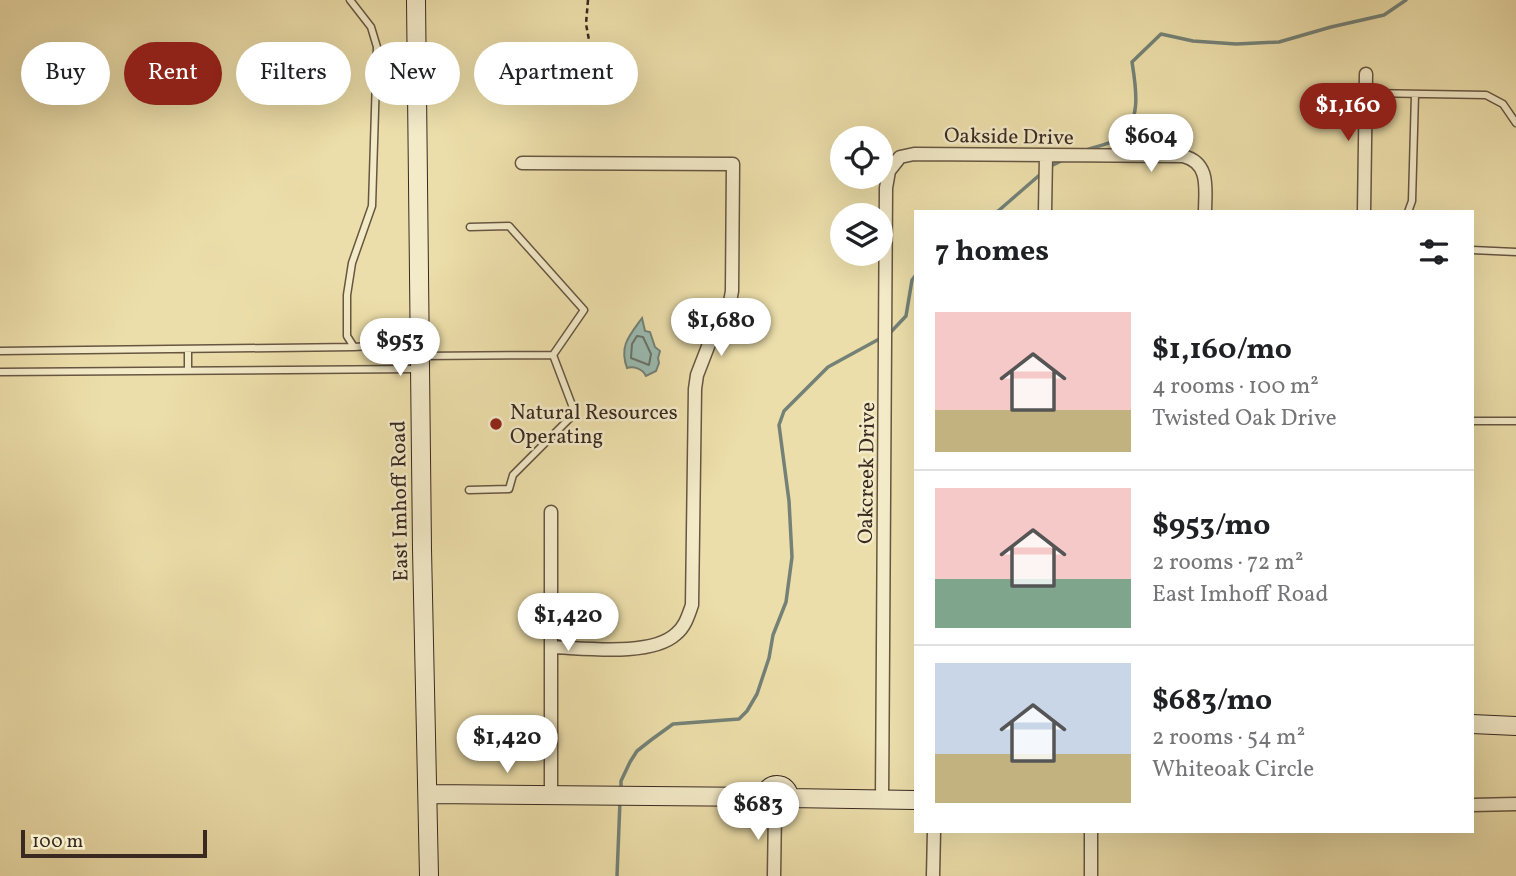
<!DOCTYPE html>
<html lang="en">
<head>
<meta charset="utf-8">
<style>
	body { margin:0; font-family:Vollkorn,serif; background:#f6f6f6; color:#202124; height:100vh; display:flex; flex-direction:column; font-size:26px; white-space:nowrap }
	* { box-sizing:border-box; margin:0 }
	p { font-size:23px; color:#757577 }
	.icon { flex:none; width:38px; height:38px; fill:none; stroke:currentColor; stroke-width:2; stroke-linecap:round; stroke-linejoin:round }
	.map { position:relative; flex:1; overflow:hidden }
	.side { position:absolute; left:914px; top:210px; width:560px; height:623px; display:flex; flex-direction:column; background:#fff; border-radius:0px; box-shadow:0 7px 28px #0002 }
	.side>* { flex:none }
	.top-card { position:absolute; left:21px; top:42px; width:665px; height:63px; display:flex; gap:14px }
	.controls { position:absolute; left:830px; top:126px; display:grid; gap:14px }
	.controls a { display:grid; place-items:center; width:63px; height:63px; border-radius:50%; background:#fff; box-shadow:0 7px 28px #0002; font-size:35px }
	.scale { position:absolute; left:21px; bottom:18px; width:186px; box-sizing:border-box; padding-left:7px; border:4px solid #392920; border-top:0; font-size:19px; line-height:24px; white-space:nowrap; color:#392920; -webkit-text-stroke:5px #f3eac8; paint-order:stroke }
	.price { position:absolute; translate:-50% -60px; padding:0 16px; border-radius:24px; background:#fff; color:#222; font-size:23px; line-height:46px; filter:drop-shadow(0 2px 4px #0008) }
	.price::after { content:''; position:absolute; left:50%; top:42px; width:21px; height:16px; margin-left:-10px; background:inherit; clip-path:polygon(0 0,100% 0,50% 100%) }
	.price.active { background:#8f2418; color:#fff }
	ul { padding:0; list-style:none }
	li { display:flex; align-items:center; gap:21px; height:175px; padding:0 21px }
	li+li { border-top:2px solid #e0e0e0 }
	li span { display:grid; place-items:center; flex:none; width:196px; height:140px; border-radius:0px; color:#555 }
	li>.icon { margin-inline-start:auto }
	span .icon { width:84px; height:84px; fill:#fffc; stroke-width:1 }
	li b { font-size:30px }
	h2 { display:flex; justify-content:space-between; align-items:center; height:84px; padding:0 21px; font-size:30px }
	.chip { padding:0 24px; border-radius:32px; background:#fff; box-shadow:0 7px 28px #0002; font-size:24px; line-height:63px }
	.chip.active { background:#8f2418; color:#fff }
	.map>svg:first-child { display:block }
	.water { fill:#9abbb1; stroke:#738177; stroke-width:2 }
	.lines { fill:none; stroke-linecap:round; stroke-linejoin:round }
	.shore { stroke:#6a7268; stroke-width:2 }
	.stream { stroke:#738177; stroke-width:3.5 }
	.lane-casing { stroke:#665642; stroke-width:9 }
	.street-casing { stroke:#665642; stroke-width:15 }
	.secondary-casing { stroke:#392920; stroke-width:20 }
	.path { stroke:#392920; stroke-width:2.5; stroke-dasharray:5 3.5; stroke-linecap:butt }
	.lane { stroke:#f3eac8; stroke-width:6 }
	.street { stroke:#f3eac8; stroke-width:12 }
	.secondary { stroke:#f3eac8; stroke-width:18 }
	.poi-dot { fill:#8f2418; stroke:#f3eac8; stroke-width:2.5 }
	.labels { text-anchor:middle; stroke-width:5; stroke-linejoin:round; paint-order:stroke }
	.street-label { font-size:21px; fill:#392920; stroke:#f3eac8 }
	.poi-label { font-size:21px; fill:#392920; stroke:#f3eac8; text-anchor:start }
</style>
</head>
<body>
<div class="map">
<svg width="1516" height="876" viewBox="0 0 1516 876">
	<rect width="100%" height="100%" fill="#ecdeaa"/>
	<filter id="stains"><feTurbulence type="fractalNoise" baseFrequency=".00286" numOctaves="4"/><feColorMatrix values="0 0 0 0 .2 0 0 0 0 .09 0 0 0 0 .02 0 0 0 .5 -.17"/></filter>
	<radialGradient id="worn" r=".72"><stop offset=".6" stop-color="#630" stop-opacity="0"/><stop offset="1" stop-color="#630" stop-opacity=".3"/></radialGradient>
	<!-- water -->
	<path class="water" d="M 642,318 L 645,331 L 650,332 L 655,347 L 660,351 L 658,358 L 659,363 L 656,371 L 646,376 C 643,369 634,366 627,368 C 619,346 629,336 642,318 Z"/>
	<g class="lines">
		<!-- shore -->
		<path class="shore" d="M 637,336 L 643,337 L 651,354 L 649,365 L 631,358 L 632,344 Z"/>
		<!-- stream -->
		<path class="stream" d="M 1083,151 C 1093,147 1106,145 1116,140 C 1143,125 1136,87 1132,62 L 1161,34 L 1193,41 L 1236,44 L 1279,42 L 1331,27 L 1384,15 L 1406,0
			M 1049,167 L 1067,158
			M 997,212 L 1043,172
			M 888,335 L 906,316 L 912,280 L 915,276
			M 621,790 L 621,781 L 630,762 L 637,751 L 651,740 L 673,724 L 739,719 L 747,711 L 757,694 L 769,658 L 773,635 L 786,602 L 792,557 L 789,501 L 779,425 L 784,411 L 828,367 L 881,338
			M 617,876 L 620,801"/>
		<!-- lane casing -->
		<g class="lane-casing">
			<path id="lane" d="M 350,0 L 371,27 L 377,47 L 372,206 L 352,263 L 347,295 L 347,336 L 354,347 L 418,343
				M 1366,93 L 1486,95 L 1503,104 L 1516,123
				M 1408,212 L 1412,201 L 1415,94
				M 470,227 L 509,226 L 584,310 L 553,355
				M 1472,250 L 1516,252
				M 188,349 L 188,370
				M 0,351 L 354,347
				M 421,356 L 553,355 L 575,413 L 513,475 L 509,489 L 469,490
				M 0,372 L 417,369
				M 1472,421 L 1516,421"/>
		</g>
		<!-- street casing -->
		<g class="street-casing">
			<path id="street" d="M 522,163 L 733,164 L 732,291 L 727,318 L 709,344 L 697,375 L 695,389 L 692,605 C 688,616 685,627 676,634 C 651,657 584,648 551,647
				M 1045,212 L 1046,156
				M 1364,212 L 1366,74
				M 551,795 L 551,512
				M 882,800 L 886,188 L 889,171 L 900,157 L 914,154 L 1183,156 C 1211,163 1205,190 1205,212
				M 1472,805 L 1516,804
				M 774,876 L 775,809
				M 933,876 L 934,831
				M 1091,876 L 1091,831"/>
		</g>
		<!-- secondary casing -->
		<g class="secondary-casing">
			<path id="secondary" d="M 416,0 L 422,549 L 429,876
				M 1472,724 L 1516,726
				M765 797a12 12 0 1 1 24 0a12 12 0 1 1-24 0Z
				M 428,794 L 764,797
				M 789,798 L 915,800"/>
		</g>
		<!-- path -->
		<path class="path" d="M 588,0 L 586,24 L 589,40"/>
		<!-- lane -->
		<use href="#lane" class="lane"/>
		<!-- street -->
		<use href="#street" class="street"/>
		<!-- secondary -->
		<use href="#secondary" class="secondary"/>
	</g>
	<!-- markers -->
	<circle class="poi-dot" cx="496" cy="424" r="7"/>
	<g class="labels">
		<!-- street labels -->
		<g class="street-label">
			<text transform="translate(1009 136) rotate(1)" y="7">Oakside Drive</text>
			<text transform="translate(866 473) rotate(-89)" y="7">Oakcreek Drive</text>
			<text transform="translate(399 501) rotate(-91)" y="7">East Imhoff Road</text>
		</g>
		<!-- poi labels -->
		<g class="poi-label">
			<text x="510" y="419">Natural Resources<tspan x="510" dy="24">Operating</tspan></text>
		</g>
	</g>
	<rect width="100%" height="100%" filter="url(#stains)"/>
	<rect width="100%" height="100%" fill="url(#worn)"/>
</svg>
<div class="controls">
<a><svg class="icon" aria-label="locate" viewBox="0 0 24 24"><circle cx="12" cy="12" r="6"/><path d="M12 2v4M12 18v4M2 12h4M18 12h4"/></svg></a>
<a><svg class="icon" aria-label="layers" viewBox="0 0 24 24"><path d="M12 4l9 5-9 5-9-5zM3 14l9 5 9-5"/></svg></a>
</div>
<div class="scale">100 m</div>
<b class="price active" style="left:1348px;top:143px">$1,160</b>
<b class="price" style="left:1151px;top:174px">$604</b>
<b class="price" style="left:721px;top:358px">$1,680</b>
<b class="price" style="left:400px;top:378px">$953</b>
<b class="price" style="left:568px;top:653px">$1,420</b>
<b class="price" style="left:507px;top:775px">$1,420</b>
<b class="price" style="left:758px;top:842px">$683</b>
<div class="top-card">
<a class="chip">Buy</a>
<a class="chip active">Rent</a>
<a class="chip">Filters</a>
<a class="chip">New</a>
<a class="chip">Apartment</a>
</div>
<section class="side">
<h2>7 homes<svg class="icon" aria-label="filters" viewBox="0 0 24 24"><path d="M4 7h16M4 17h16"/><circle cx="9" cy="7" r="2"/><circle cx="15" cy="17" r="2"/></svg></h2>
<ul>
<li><span style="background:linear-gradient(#f6c9c9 70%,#c2b280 0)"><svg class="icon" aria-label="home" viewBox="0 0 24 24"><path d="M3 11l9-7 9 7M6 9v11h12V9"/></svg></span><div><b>$1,160/mo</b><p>4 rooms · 100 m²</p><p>Twisted Oak Drive</p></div></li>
<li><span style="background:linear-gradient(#f6c9c9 65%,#7fa58c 0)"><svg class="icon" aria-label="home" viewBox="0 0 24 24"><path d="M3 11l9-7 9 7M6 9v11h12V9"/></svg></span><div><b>$953/mo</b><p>2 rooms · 72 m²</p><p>East Imhoff Road</p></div></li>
<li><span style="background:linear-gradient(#c9d6e8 65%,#c2b280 0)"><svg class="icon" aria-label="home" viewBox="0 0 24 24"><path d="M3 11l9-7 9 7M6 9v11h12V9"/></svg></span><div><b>$683/mo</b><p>2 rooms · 54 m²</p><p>Whiteoak Circle</p></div></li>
</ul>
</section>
</div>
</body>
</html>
